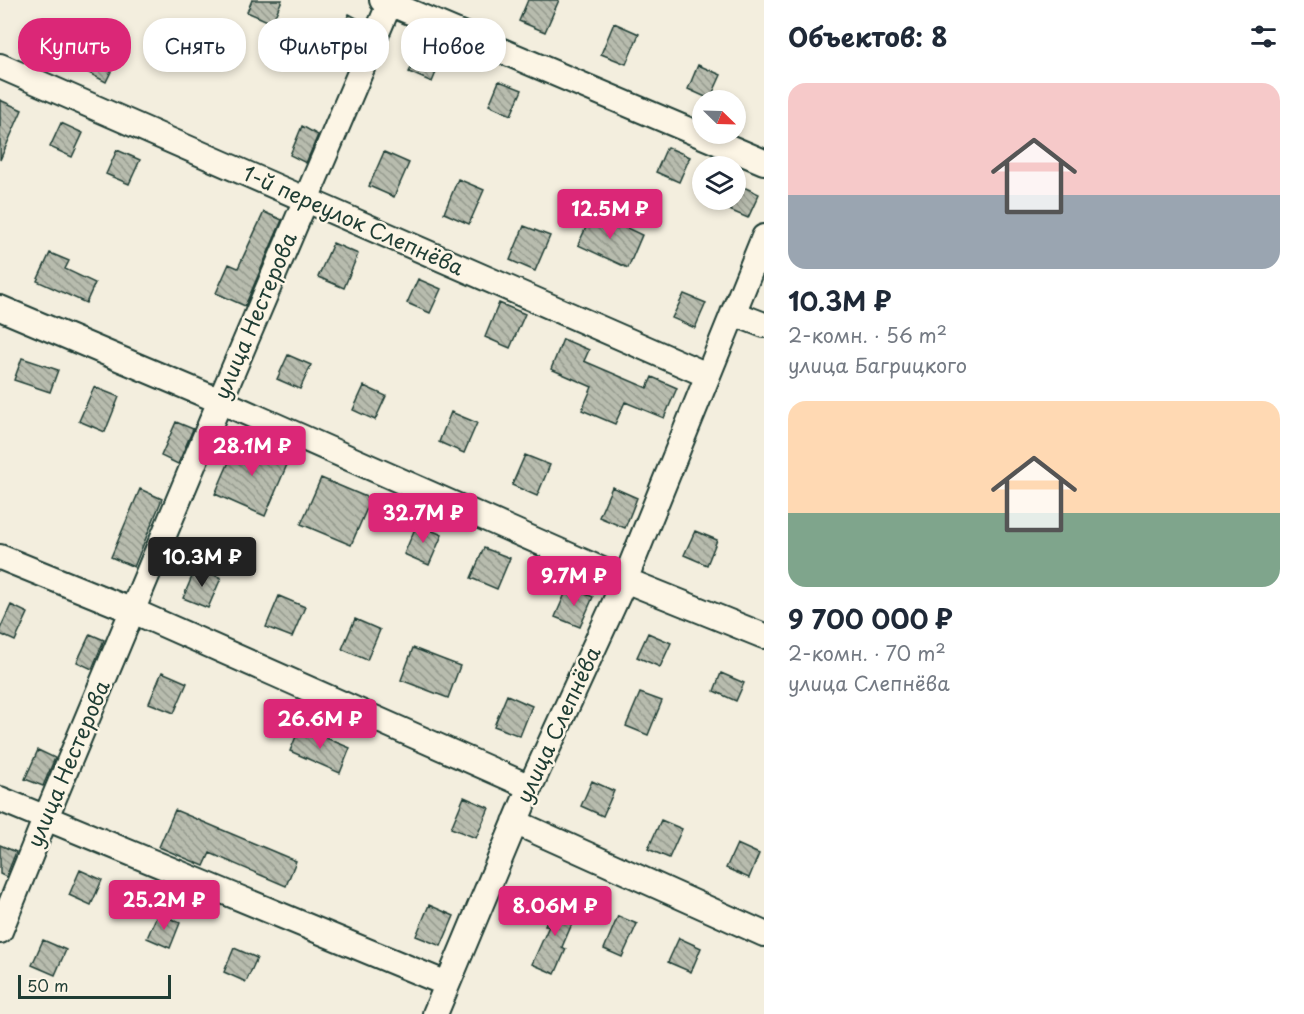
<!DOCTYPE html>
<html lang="ru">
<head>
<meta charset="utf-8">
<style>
	body { margin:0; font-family:"Playpen Sans",sans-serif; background:#f2f2f3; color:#1f2937; height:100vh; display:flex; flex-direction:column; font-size:22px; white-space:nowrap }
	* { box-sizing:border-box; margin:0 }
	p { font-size:20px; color:#747a83 }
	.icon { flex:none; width:33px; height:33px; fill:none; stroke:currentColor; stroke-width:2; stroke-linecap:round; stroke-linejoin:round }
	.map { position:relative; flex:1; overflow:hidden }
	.sheet { display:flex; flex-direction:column; background:#fff; width:540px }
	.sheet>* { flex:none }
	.hud { position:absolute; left:18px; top:18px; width:570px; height:54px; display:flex; gap:12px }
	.needle { width:39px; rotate:113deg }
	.buttons { position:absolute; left:692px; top:90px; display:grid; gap:12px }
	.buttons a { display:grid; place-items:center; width:54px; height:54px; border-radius:50%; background:#fff; box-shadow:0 3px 9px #0003; font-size:30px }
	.scale { position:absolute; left:18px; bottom:15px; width:153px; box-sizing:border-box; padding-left:6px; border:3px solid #1f3d34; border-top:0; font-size:16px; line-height:21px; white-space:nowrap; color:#1f3d34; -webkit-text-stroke:4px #fcf5e5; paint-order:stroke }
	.price { position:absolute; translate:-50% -51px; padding:0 14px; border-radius:6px; background:#db2777; color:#fff; font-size:20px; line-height:39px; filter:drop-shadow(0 2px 3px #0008) }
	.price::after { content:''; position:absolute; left:50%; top:36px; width:18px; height:14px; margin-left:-9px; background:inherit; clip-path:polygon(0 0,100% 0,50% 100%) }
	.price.on { background:#222; color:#fff }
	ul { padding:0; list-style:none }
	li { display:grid; align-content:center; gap:12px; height:318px; padding:0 24px }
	li span { display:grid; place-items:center; height:186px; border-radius:18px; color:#555 }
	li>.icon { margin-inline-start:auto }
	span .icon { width:108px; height:108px; fill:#fffc; stroke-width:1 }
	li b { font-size:26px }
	h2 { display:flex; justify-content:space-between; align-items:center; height:72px; padding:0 24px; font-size:26px }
	.tag { padding:0 21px; border-radius:24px; background:#fff; box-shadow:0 3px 9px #0003; font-size:21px; line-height:54px }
	.tag.on { background:#db2777; color:#fff }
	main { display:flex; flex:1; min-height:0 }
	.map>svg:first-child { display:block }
	.building { fill:url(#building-back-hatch); stroke:#1f3d34; stroke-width:1.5 }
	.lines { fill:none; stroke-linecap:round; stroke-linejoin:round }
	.minor-casing { stroke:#1f3d34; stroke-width:28 }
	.minor { stroke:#fcf5e5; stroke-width:24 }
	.labels { text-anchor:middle; stroke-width:5; stroke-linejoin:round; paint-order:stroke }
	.street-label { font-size:21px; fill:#1f3d34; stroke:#fcf5e5 }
</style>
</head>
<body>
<main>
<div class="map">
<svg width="764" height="1014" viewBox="0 0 764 1014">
	<defs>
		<pattern id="building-back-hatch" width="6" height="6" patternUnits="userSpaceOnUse" patternTransform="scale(1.5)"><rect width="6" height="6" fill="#b8bcae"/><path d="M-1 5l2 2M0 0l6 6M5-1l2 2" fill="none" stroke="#959a8e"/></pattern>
	</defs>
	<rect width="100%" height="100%" fill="#f3eede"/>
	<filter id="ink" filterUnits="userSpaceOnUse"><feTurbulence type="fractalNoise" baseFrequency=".0167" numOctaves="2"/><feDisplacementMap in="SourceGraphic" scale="12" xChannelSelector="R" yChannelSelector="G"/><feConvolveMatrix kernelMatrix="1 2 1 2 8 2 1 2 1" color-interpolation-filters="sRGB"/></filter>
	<g filter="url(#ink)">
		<!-- building -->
		<path class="building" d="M 252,0 L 282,0 L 272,23 L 247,12 Z
			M 528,0 L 559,0 L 545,32 L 519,21 Z
			M 349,14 L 366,23 L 354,52 L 336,43 Z
			M 34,23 L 62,36 L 52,57 L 24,44 Z
			M 614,23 L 639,34 L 626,64 L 601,54 Z
			M 94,43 L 111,52 L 108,59 L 115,63 L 106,82 L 81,69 Z
			M 420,48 L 442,58 L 432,82 L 409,72 Z
			M 698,65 L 721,75 L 710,99 L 688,89 Z
			M 499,81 L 522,90 L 511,115 L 489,105 Z
			M 0,100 L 22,110 L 0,160 Z
			M 61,123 L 83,133 L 72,157 L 50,147 Z
			M 302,126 L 318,135 L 306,163 L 290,155 Z
			M 667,147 L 690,157 L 679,182 L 656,172 Z
			M 117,150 L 140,160 L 129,184 L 106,174 Z
			M 384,152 L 409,163 L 394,197 L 369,186 Z
			M 458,179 L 484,190 L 469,224 L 444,213 Z
			M 735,183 L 759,194 L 748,218 L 706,200 L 735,200 Z
			M 264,212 L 282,220 L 245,306 L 216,293 L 229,264 L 238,268 Z
			M 593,212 L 642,235 L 628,268 L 578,245 Z
			M 524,226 L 550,236 L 535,271 L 510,260 Z
			M 333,243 L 358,254 L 344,288 L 318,277 Z
			M 50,253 L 69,261 L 65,269 L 95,283 L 86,303 L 37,281 Z
			M 418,279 L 441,289 L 430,313 L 407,303 Z
			M 684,294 L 706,303 L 695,328 L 672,318 Z
			M 499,303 L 525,314 L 510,348 L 485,337 Z
			M 563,339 L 589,350 L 584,361 L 647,388 L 652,377 L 677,388 L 664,418 L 625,402 L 615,424 L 582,410 L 592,387 L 551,369 Z
			M 288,355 L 311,365 L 300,389 L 277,379 Z
			M 22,358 L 58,370 L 50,392 L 14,380 Z
			M 364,386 L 386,396 L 375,420 L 353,410 Z
			M 94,387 L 119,397 L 105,432 L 79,421 Z
			M 451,412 L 477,423 L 464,453 L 439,442 Z
			M 176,422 L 193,429 L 178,464 L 161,456 Z
			M 239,439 L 289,460 L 265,516 L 215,494 Z
			M 525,455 L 550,465 L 537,496 L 512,485 Z
			M 321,478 L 371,499 L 351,545 L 301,524 Z
			M 612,487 L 637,498 L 625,528 L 599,517 Z
			M 140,489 L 162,499 L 134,567 L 111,557 Z
			M 417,524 L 442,535 L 429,565 L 404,554 Z
			M 695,531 L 717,540 L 707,565 L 684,555 Z
			M 484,548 L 510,558 L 497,589 L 471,578 Z
			M 196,567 L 221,578 L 208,608 L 183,598 Z
			M 568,587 L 593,597 L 580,627 L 555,617 Z
			M 279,596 L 305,607 L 292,637 L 266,627 Z
			M 11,605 L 28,613 L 15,641 L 0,634 L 0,629 Z
			M 355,619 L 380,630 L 367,660 L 342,649 Z
			M 648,633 L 671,643 L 660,667 L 637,657 Z
			M 90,634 L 104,640 L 92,669 L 77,662 Z
			M 413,648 L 460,666 L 448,698 L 401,680 Z
			M 162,672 L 187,683 L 174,713 L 149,703 Z
			M 721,673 L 744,683 L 736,701 L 714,691 Z
			M 640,693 L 662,701 L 648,735 L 626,726 Z
			M 507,695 L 532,706 L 520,736 L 494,726 Z
			M 300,727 L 350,748 L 340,773 L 290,751 Z
			M 38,750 L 55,758 L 43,786 L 25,779 Z
			M 592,781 L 614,791 L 603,816 L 581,806 Z
			M 464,797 L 489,808 L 476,838 L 451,828 Z
			M 175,810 L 296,861 L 286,886 L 210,853 L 204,866 L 159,847 Z
			M 661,820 L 682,829 L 669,858 L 648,849 Z
			M 737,844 L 759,854 L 749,878 L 726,868 Z
			M 0,845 L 16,852 L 6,877 L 0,874 Z
			M 80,870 L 102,880 L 91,905 L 69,895 Z
			M 556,900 L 578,910 L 562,947 L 566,949 L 555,974 L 532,964 L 549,926 L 545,925 Z
			M 429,905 L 454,916 L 441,946 L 416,936 Z
			M 158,913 L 180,923 L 170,948 L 147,938 Z
			M 618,916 L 637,924 L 622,957 L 604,949 Z
			M 679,938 L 701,948 L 691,972 L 668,962 Z
			M 43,940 L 66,950 L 55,975 L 32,965 Z
			M 234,948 L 257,958 L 246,982 L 224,972 Z"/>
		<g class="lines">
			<!-- minor casing -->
			<g class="minor-casing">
				<path id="minor" d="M 382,0 L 764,162
					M 0,66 L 707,375
					M 0,308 L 220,401 L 625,580 L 764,636
					M 733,313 L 764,325
					M 0,557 L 133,611 L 530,787
					M 0,799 L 447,984
					M 515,822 L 764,934
					M 0,931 L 46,817 L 220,401 L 391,0
					M 435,1014 L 530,787 L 625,580 L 764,237"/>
			</g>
			<!-- minor -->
			<use href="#minor" class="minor"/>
		</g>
	</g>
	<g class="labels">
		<!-- street labels -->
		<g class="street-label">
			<text transform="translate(353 221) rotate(24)" y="7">1-й переулок Слепнёва</text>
			<text transform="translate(256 316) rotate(-67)" y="7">улица Нестерова</text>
			<text transform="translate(559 725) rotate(-65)" y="7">улица Слепнёва</text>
			<text transform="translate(69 764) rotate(-67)" y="7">улица Нестерова</text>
		</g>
	</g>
</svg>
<div class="buttons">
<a><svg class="needle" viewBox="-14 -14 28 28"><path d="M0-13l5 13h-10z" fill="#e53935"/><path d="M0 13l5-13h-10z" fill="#747a83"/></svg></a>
<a><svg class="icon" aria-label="layers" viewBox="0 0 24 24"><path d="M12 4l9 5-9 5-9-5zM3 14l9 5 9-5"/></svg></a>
</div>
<div class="scale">50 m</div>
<b class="price" style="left:610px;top:240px">12.5M ₽</b>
<b class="price" style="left:252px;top:477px">28.1M ₽</b>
<b class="price" style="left:423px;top:544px">32.7M ₽</b>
<b class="price on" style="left:202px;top:588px">10.3M ₽</b>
<b class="price" style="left:574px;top:607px">9.7M ₽</b>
<b class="price" style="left:320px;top:750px">26.6M ₽</b>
<b class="price" style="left:164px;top:931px">25.2M ₽</b>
<b class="price" style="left:555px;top:937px">8.06M ₽</b>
<div class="hud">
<a class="tag on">Купить</a>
<a class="tag">Снять</a>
<a class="tag">Фильтры</a>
<a class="tag">Новое</a>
</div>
</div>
<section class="sheet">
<h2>Объектов: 8<svg class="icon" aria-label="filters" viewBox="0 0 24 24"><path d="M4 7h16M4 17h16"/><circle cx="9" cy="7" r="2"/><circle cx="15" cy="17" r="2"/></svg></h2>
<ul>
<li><span style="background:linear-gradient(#f6c9c9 60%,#9aa5b1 0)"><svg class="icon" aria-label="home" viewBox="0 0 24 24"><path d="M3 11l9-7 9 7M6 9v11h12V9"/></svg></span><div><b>10.3M ₽</b><p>2-комн. · 56 m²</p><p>улица Багрицкого</p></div></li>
<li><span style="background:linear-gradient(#ffd9b3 60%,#7fa58c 0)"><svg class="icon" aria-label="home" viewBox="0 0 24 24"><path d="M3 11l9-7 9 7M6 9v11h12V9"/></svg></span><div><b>9 700 000 ₽</b><p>2-комн. · 70 m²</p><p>улица Слепнёва</p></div></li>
</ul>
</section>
</main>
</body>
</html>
